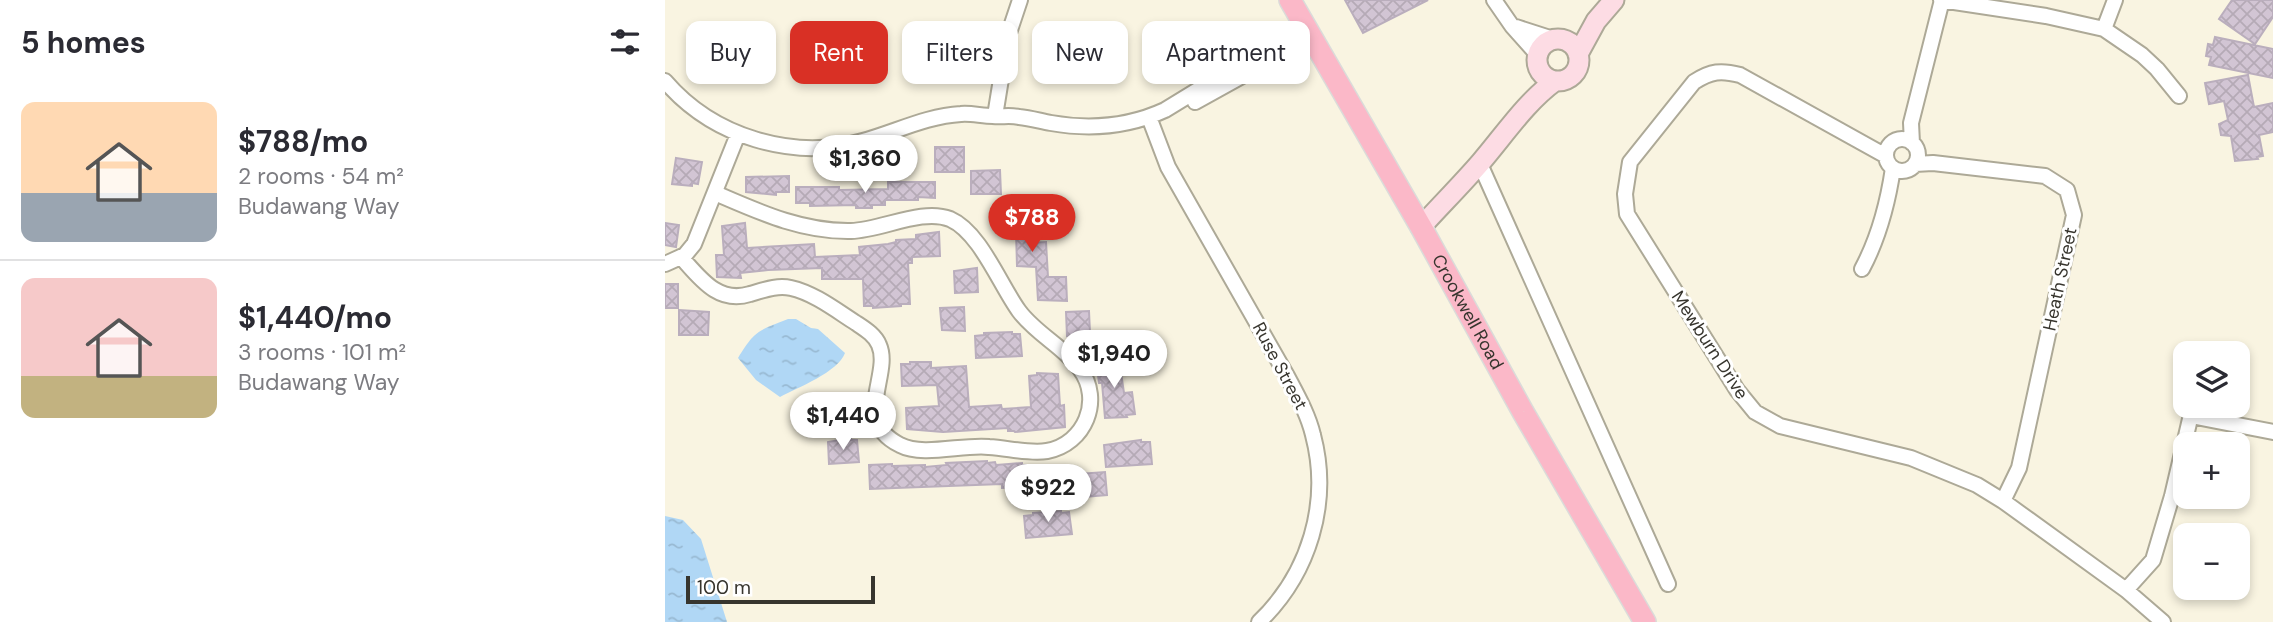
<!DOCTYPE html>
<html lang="en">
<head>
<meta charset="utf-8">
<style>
	body { margin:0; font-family:"DM Sans",sans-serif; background:#f7f7f7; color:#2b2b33; height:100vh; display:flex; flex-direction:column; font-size:26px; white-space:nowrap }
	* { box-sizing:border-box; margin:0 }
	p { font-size:23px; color:#7c7c81 }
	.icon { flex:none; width:38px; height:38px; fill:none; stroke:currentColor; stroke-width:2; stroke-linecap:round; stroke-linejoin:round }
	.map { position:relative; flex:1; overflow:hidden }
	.side { display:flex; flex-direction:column; background:#fff; width:665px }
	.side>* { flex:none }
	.top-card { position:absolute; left:21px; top:21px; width:665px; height:63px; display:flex; gap:14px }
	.controls { position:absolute; left:1508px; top:341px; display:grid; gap:14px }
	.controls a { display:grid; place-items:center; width:77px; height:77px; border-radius:14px; background:#fff; box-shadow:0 4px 10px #0003; font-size:35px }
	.scale { position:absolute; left:21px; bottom:18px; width:189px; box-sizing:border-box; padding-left:7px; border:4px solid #37352e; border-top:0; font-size:19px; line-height:24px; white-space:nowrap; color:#37352e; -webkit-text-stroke:5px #fff; paint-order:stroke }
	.price { position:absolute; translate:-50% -60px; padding:0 16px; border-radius:24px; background:#fff; color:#222; font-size:23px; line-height:46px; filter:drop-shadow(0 2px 4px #0008) }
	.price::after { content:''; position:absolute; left:50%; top:42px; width:21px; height:16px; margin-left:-10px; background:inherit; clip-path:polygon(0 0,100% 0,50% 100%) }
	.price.on { background:#d93025; color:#fff }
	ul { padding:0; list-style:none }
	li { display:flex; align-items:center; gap:21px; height:175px; padding:0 21px }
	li+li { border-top:2px solid #e1e1e2 }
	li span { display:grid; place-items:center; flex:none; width:196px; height:140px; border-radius:14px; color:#555 }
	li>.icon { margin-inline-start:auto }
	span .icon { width:84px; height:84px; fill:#fffc; stroke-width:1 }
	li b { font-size:30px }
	h2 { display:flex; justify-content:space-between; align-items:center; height:84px; padding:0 21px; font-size:30px }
	.chip { padding:0 24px; border-radius:14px; background:#fff; box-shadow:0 4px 10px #0003; font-size:24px; line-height:63px }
	.chip.on { background:#d93025; color:#fff }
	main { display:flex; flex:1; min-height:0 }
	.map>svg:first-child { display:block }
	.water { fill:url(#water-ripples) }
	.building { fill:url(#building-cross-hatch); stroke:#baaebd; stroke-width:2 }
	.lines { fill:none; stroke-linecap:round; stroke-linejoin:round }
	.street-casing { stroke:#ada997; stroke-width:18 }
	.secondary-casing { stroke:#ada997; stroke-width:23 }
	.primary-casing { stroke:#dbdbd9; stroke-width:24 }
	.street { stroke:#fff; stroke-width:14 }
	.secondary { stroke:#fddce4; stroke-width:19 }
	.primary { stroke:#fbb8c8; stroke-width:21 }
	.labels { text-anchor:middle; stroke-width:6; stroke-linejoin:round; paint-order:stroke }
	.street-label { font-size:18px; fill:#37352e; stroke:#fff }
</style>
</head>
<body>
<main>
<section class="side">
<h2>5 homes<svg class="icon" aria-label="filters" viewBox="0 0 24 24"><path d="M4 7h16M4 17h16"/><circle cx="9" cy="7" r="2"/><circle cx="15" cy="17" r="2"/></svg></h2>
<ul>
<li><span style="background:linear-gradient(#ffd9b3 65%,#9aa5b1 0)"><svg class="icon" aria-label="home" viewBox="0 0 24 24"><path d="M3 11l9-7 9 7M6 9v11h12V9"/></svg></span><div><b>$788/mo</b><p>2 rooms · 54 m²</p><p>Budawang Way</p></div></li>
<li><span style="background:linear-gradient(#f6c9c9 70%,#c2b280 0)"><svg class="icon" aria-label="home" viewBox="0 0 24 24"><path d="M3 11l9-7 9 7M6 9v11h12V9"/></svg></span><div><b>$1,440/mo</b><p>3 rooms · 101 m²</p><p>Budawang Way</p></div></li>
</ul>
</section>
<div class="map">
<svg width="1608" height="622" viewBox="0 0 1608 622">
	<defs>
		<pattern id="water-ripples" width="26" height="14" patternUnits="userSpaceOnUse" patternTransform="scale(1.75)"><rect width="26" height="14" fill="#b0d7f5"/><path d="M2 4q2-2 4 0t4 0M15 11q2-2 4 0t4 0" fill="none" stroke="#98b9d2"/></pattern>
		<pattern id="building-cross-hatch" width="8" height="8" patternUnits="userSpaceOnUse" patternTransform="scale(1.75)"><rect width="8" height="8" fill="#d2c5d4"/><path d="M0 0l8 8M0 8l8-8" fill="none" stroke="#b5aab6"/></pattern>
	</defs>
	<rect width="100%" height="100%" fill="#f9f4e1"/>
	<!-- water -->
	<path class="water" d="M 123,319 L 131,319 L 146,328 L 153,329 L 180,353 C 173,372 134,387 115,397 L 91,380 L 73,358 C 90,330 93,331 123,319 Z
		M 0,516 L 18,520 L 36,539 L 62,622 L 0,622 Z"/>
	<!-- building -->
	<path class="building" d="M 680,0 L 763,0 L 698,33 Z
		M 1567,0 L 1608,0 L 1608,17 L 1590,44 L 1554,19 Z
		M 1550,37 L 1608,49 L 1608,78 L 1544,65 L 1546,57 L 1541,56 L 1543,44 L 1548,45 Z
		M 1583,75 L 1589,107 L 1608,103 L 1608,132 L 1594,135 L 1598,156 L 1592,157 L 1593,159 L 1570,161 L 1566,136 L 1556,135 L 1554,124 L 1563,120 L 1559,101 L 1544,104 L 1540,83 Z
		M 270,147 L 299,147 L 299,172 L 270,172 Z
		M 11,158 L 37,162 L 33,184 L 27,183 L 27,186 L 7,184 Z
		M 335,170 L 336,194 L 306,194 L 306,171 Z
		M 124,176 L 124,192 L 111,192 L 111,195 L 81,192 L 81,177 Z
		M 223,182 L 270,182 L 270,198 L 253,197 L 253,200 L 220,200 L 220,205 L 207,205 L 207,208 L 191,208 L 191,205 L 145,206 L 145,203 L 131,203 L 131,187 L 174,187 L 174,190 L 223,189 Z
		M 362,207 L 364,243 L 381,242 L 383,277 L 401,277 L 402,301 L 373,300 L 371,267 L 352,266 L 351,232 L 333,231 L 332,209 Z
		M 0,223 L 14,225 L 11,247 L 0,245 Z
		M 80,223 L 82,248 L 149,244 L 150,257 L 195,255 L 194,247 L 223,244 L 231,242 L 231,240 L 251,239 L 251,235 L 274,232 L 275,256 L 247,257 L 247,263 L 243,263 L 245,304 L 236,304 L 236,306 L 208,308 L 208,306 L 199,306 L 198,279 L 157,279 L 157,268 L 103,270 L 75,273 L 76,278 L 52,277 L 51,255 L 59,255 L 57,226 Z
		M 312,268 L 313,292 L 290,293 L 289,271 Z
		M 0,284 L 13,284 L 13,308 L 0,308 Z
		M 299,307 L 300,331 L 277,330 L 275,308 Z
		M 14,310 L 44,312 L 43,335 L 14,335 Z
		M 424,311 L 425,333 L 402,336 L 401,312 Z
		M 347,332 L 347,334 L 355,334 L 357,356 L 311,358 L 310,336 L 319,335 L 319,333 Z
		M 446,358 L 446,360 L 454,359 L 459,393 L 467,392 L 470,414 L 461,415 L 462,417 L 440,418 L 437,383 L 434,383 L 431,359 Z
		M 245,362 L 266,362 L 266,368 L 301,366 L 304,407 L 336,405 L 337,409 L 366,407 L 364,376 L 372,375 L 372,373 L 393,374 L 395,406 L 399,405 L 400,427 L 350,432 L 349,431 L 343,431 L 343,428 L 278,432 L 242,429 L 241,408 L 274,406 L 272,385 L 237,386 L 236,364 L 245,364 Z
		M 186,438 L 186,440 L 192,440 L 194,462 L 164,464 L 163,442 Z
		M 476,440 L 476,442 L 485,442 L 487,464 L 441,467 L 439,445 Z
		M 322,461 L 322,463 L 330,462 L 331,465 L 357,463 L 357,465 L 365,465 L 365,471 L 406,466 L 406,468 L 412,467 L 413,474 L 440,472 L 442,495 L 419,497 L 418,489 L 384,491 L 384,485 L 337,488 L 337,484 L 205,489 L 204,465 L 227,464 L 227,466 L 260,465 L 260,467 L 282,465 L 281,463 Z
		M 396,511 L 396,513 L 404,512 L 407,534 L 361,538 L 359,516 L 368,515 L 368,513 Z"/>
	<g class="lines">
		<!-- street casing -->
		<g class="street-casing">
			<path id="street" d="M 829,0 L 847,26 L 872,54
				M 1276,0 L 1381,16 L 1439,29 L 1477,55 L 1492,69 L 1514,96
				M 851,27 L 888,39
				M 1439,29 L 1450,0
				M 0,81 C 48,137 128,161 198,141 C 231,132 261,116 296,114 C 306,113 317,116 328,116 C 336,117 346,115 354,117 C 365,118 375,121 386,123 C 426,130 463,127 500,110 L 639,25
				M 530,102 L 646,38
				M 330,116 L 343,36 L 355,0
				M 484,117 L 503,167 L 622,376 C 632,395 643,414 648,435 C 666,503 644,574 594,622
				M1221 155a16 16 0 1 1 32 0a16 16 0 1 1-32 0Z
				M 1247,143 L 1246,123 L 1277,0
				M 1221,156 L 1075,75 C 1056,70 1046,71 1029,82 L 965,162 L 960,194 L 962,214 L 1072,390 L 1090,412 L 1115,426 L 1246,458 L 1312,485 L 1338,501 L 1461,590 L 1498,622
				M 815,164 L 1003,584
				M 1250,164 L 1268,163 L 1380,176 L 1402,190 L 1409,215 L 1354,468 L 1338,501
				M 16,257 C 35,278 53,304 85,294 C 99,290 112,285 126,288 C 149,293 172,311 191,323 C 200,329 210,335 214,345 C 227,374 186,421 235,445 C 258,457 298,444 324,447 C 343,448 364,454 382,451 C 420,444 438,400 415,369 C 399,347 371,334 354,311 C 335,285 315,232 285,219 C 257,208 217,230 186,231 C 137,232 94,212 50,193
				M 0,264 L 20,255 L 29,244 L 73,134
				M 1197,269 C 1213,239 1223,202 1228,168
				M 1526,416 L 1608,432
				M 1461,590 L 1488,560 L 1507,496 L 1528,406"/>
		</g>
		<!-- secondary casing -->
		<g class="secondary-casing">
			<path id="secondary" d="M872 60a21 21 0 1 1 42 0a21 21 0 1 1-42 0Z
				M 913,54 L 931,21 L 949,0
				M 756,227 C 776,205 797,184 816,162 C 840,134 861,102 890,81"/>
		</g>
		<!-- primary casing -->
		<g class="primary-casing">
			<g id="primary">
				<path id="s1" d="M 625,0 L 756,227 L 858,412 L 980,622"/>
			</g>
		</g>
		<!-- street -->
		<use href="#street" class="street"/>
		<!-- secondary -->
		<use href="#secondary" class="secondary"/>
		<!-- primary -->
		<use href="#primary" class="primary"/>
	</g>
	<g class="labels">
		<!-- street labels -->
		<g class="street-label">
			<text transform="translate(1395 279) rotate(-78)" y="6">Heath Street</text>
			<text dy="6" stroke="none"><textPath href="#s1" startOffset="359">Crookwell Road</textPath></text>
			<text transform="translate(1045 345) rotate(57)" y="6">Mewburn Drive</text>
			<text transform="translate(615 366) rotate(62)" y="6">Ruse Street</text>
		</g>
	</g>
</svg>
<div class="controls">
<a><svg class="icon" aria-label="layers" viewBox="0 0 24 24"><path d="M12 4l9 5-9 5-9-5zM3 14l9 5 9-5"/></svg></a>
<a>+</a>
<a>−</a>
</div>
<div class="scale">100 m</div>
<b class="price" style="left:200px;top:195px">$1,360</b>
<b class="price on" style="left:367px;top:254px">$788</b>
<b class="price" style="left:449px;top:390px">$1,940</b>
<b class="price" style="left:178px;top:452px">$1,440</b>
<b class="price" style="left:383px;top:524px">$922</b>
<div class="top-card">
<a class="chip">Buy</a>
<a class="chip on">Rent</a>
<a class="chip">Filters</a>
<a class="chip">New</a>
<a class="chip">Apartment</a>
</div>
</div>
</main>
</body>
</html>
